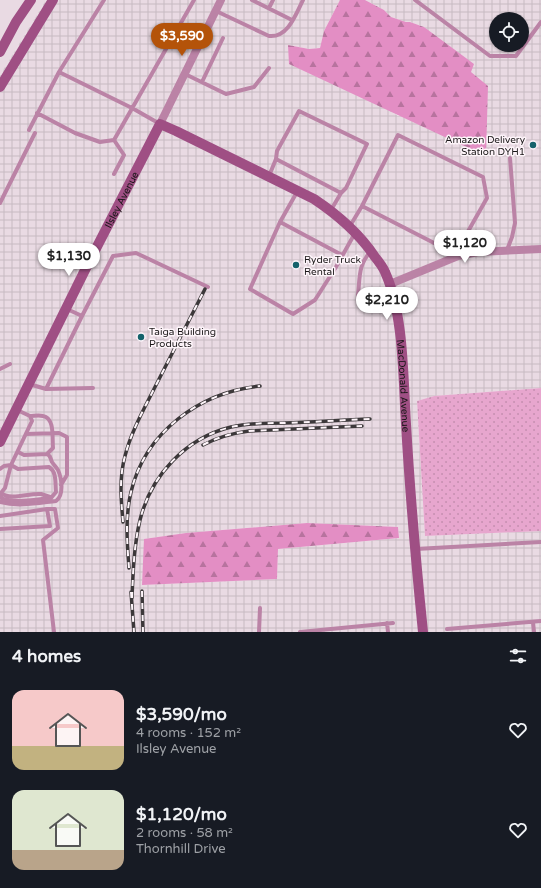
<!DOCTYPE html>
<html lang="en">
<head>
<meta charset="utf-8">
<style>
	body { margin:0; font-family:"Varela Round",sans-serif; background:#20242c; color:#f1f3f6; height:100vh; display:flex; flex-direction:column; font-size:15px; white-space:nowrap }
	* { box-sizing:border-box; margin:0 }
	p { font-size:13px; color:#9ea1a6 }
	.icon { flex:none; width:22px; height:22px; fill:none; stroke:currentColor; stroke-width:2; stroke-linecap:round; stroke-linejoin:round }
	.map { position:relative; height:632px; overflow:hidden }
	.panel { display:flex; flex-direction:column; background:#171b24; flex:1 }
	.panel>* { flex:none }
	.fabs { position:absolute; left:489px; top:12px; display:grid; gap:8px }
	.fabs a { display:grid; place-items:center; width:40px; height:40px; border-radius:50%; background:#171b24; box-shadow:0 1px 3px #0004; font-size:20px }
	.price { position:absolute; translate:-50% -34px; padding:0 9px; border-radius:14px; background:#fff; color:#222; font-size:13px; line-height:26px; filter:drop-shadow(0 1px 2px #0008) }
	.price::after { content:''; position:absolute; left:50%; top:24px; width:12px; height:9px; margin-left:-6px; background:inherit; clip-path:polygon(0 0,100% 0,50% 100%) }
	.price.current { background:#b45309; color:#fff }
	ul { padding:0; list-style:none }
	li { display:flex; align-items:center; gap:12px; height:100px; padding:0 12px }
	li span { display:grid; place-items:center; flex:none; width:112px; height:80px; border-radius:12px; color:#555 }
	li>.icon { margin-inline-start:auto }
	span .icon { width:48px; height:48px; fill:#fffc; stroke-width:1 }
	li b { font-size:17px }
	h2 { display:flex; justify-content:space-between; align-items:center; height:48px; padding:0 12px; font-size:17px }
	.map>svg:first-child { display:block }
	.built { fill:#e9dae3 }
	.industrial { fill:url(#industrial-grid); fill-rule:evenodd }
	.grass { fill:url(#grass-dots) }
	.forest { fill:url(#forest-firs) }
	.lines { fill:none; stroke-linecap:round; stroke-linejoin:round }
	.lane { stroke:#bb83a6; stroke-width:4 }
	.street { stroke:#bb83a6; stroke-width:8 }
	.secondary { stroke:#9f4f84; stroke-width:10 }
	.rail-casing { stroke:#3c383a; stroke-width:3.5 }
	.rail { stroke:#fef5fa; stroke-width:2; stroke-dasharray:6; stroke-linecap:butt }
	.poi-dot { fill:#14626b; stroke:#fef5fa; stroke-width:1.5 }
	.labels { text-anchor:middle; stroke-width:3; stroke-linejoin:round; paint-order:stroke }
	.poi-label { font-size:10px; fill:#1a1718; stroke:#fef5fa; text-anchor:start }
	.street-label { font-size:10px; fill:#1a1718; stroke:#fef5fa }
</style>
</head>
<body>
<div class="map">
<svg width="541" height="632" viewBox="0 0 541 632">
	<defs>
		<pattern id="industrial-grid" width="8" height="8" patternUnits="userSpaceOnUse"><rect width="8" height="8" fill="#e9dae3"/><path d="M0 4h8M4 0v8" fill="none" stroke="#c7bac2"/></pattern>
		<pattern id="grass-dots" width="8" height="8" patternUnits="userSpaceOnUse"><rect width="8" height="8" fill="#e7a6ce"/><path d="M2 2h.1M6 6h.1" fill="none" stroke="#c68eb0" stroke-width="1.8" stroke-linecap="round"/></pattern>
		<pattern id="forest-firs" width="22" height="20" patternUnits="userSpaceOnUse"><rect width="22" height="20" fill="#e38ec4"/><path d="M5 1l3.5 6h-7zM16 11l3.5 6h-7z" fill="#b7739e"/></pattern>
	</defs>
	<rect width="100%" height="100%" fill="#f0e8ed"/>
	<!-- built -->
	<path class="built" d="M 0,0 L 46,0 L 0,75 Z"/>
	<!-- industrial -->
	<path class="industrial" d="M 46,0 L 340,0 L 324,31 L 320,48 L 309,49 L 288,45 L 398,116 L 402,116 L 470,72 L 424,27 L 410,22 L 406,22 L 391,17 L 384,10 L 365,0 L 541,0 L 541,388 L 434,396 L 417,401 L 425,536 L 541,531 L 541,632 L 0,632 L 0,75 ZM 496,19 L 522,19 L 522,45 L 496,45 ZM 307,523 L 398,527 L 399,538 L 278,549 L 277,579 L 142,585 L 145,539 L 186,533 Z"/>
	<!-- grass -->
	<path class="grass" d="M 541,388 L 541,531 L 425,536 L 417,401 L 434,396 Z"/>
	<!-- forest -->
	<path class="forest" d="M 340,0 L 365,0 L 384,10 L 391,17 L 406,22 L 410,22 L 424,27 L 474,64 L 471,72 L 488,86 L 486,155 L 481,154 L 289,64 L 288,45 L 309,49 L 320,48 L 324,31 Z
		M 307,523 L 398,527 L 399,538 L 278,549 L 277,579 L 142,585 L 144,539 L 186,533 Z"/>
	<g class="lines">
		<!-- lane -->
		<path class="lane" d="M 252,0 L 292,20
			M 415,0 L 490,56 L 516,56 L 541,22
			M 269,8 L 273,0
			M 216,11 L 269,36 C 288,38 296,14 303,0
			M 177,31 L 200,43
			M 59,72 L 132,108 L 160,124
			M 185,74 L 226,94 L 254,87 L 269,68
			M 202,82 L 223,38
			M 37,113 L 75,133 L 100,142 L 114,140
			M 29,130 L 59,72 L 104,0
			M 276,159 L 277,151 L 299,111 L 367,144 L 346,188 L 341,193
			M 114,174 L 124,155 L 114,140 L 194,0
			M 269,176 L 276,159 L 341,193 L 331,210
			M 297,192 L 280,222 L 250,289 L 293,314 L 315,300 L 336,267 L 355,233
			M 0,203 L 35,133
			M 362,206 L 398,135 L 483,177 L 487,198 L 458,249
			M 280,222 L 342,255
			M 350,226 L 362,206 L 436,244 L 458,249 L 458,251
			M 507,250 L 512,237 L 515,223 L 510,158
			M 358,295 C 360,277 358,265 371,251
			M 82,316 L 113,256 L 136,253 L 208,287
			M 0,369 L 10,364
			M 29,384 L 46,389 L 82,316 L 67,309
			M 46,389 L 93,388
			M 26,434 L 59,433 L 67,437 L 67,475 L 61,485
			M 18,452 L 24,455 L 47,454 L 53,448 C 52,438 55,418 43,416 C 39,415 34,416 30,416
			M 0,469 L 4,466 L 11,465 L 18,469 L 49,467 C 57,472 55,483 56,492 L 51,498 C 37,499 14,504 1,498 L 1,494
			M 0,493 C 12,501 27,493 41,494 C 44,495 47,496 50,497
			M 0,494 L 5,488 L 11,465 L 32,421 L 30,416 L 17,410
			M 0,502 C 18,507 38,503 56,501 C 64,495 62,479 58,470 C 56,467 54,465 52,462 C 50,458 51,456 47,454
			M 47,509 L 55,509 L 58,528 L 43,540 L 54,632
			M 0,516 L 47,509 L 50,526 L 0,529
			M 416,549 L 541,542
			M 533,622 L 534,632
			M 387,623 L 388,632
			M 447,629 L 541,621
			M 259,632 L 260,608
			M 300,632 L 393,623"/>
		<!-- street -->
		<path class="street" d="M 160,124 L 221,0
			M 390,284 L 458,256 L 478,252 L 541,249"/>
		<!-- secondary -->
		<g class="secondary">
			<path d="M 0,52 L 16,22 L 31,0"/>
			<path d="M 0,87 L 53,0"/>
			<path id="s1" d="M 0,442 L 85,270 L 160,124 L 176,131 L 314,199 C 338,215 359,233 375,257 C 379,262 383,267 385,272 C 404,314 403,378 406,424 C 410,493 416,563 423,632"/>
		</g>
		<!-- rail casing -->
		<g class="rail-casing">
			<path id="rail" d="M 203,445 C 218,437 233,433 249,431 L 362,426
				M 123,522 C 121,500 119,478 125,456 C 131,432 144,409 155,387 C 172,354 188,322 205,289
				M 129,568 C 127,543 125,517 131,492 C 145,432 200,392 260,386
				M 142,591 L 143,632
				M 131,592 L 134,632
				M 132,598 C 133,572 134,545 140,520 C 151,475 186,438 231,427 C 249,423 267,423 285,423 C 314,422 342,420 370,419"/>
		</g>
		<!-- rail -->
		<use href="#rail" class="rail"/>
	</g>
	<!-- markers -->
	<g class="poi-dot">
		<circle cx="533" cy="145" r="4"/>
		<circle cx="296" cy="265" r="4"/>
		<circle cx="141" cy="337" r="4"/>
	</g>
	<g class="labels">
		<!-- poi labels -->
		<g class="poi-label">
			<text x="525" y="143" text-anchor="end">Amazon Delivery<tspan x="525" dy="12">Station DYH1</tspan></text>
			<text x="304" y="263">Ryder Truck<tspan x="304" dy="12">Rental</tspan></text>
			<text x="149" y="335">Taiga Building<tspan x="149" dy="12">Products</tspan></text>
		</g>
		<!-- street labels -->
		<g class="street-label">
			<text dy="4" stroke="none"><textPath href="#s1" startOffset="271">Ilsley Avenue</textPath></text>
			<text dy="4" stroke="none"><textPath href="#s1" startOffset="746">MacDonald Avenue</textPath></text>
		</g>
	</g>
</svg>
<div class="fabs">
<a><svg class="icon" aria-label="locate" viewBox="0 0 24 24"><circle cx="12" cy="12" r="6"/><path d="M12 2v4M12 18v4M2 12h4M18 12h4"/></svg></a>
</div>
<b class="price current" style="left:182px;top:57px">$3,590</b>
<b class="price" style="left:465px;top:264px">$1,120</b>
<b class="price" style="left:69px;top:277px">$1,130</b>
<b class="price" style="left:387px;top:321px">$2,210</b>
</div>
<section class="panel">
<h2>4 homes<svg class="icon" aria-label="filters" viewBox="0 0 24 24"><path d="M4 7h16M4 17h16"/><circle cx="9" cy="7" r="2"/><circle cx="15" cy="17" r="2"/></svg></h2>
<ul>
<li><span style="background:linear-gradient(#f6c9c9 70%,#c2b280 0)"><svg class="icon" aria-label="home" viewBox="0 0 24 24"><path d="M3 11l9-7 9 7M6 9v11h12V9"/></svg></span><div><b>$3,590/mo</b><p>4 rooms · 152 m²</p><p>Ilsley Avenue</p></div><svg class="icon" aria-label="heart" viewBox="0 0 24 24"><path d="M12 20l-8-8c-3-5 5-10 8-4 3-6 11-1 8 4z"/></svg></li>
<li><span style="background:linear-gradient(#dfe7d0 75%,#b9a48a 0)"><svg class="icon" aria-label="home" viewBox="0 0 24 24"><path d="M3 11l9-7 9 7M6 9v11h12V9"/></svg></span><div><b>$1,120/mo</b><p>2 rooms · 58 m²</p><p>Thornhill Drive</p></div><svg class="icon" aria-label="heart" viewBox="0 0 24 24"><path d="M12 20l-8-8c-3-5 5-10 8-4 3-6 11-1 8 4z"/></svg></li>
</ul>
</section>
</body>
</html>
